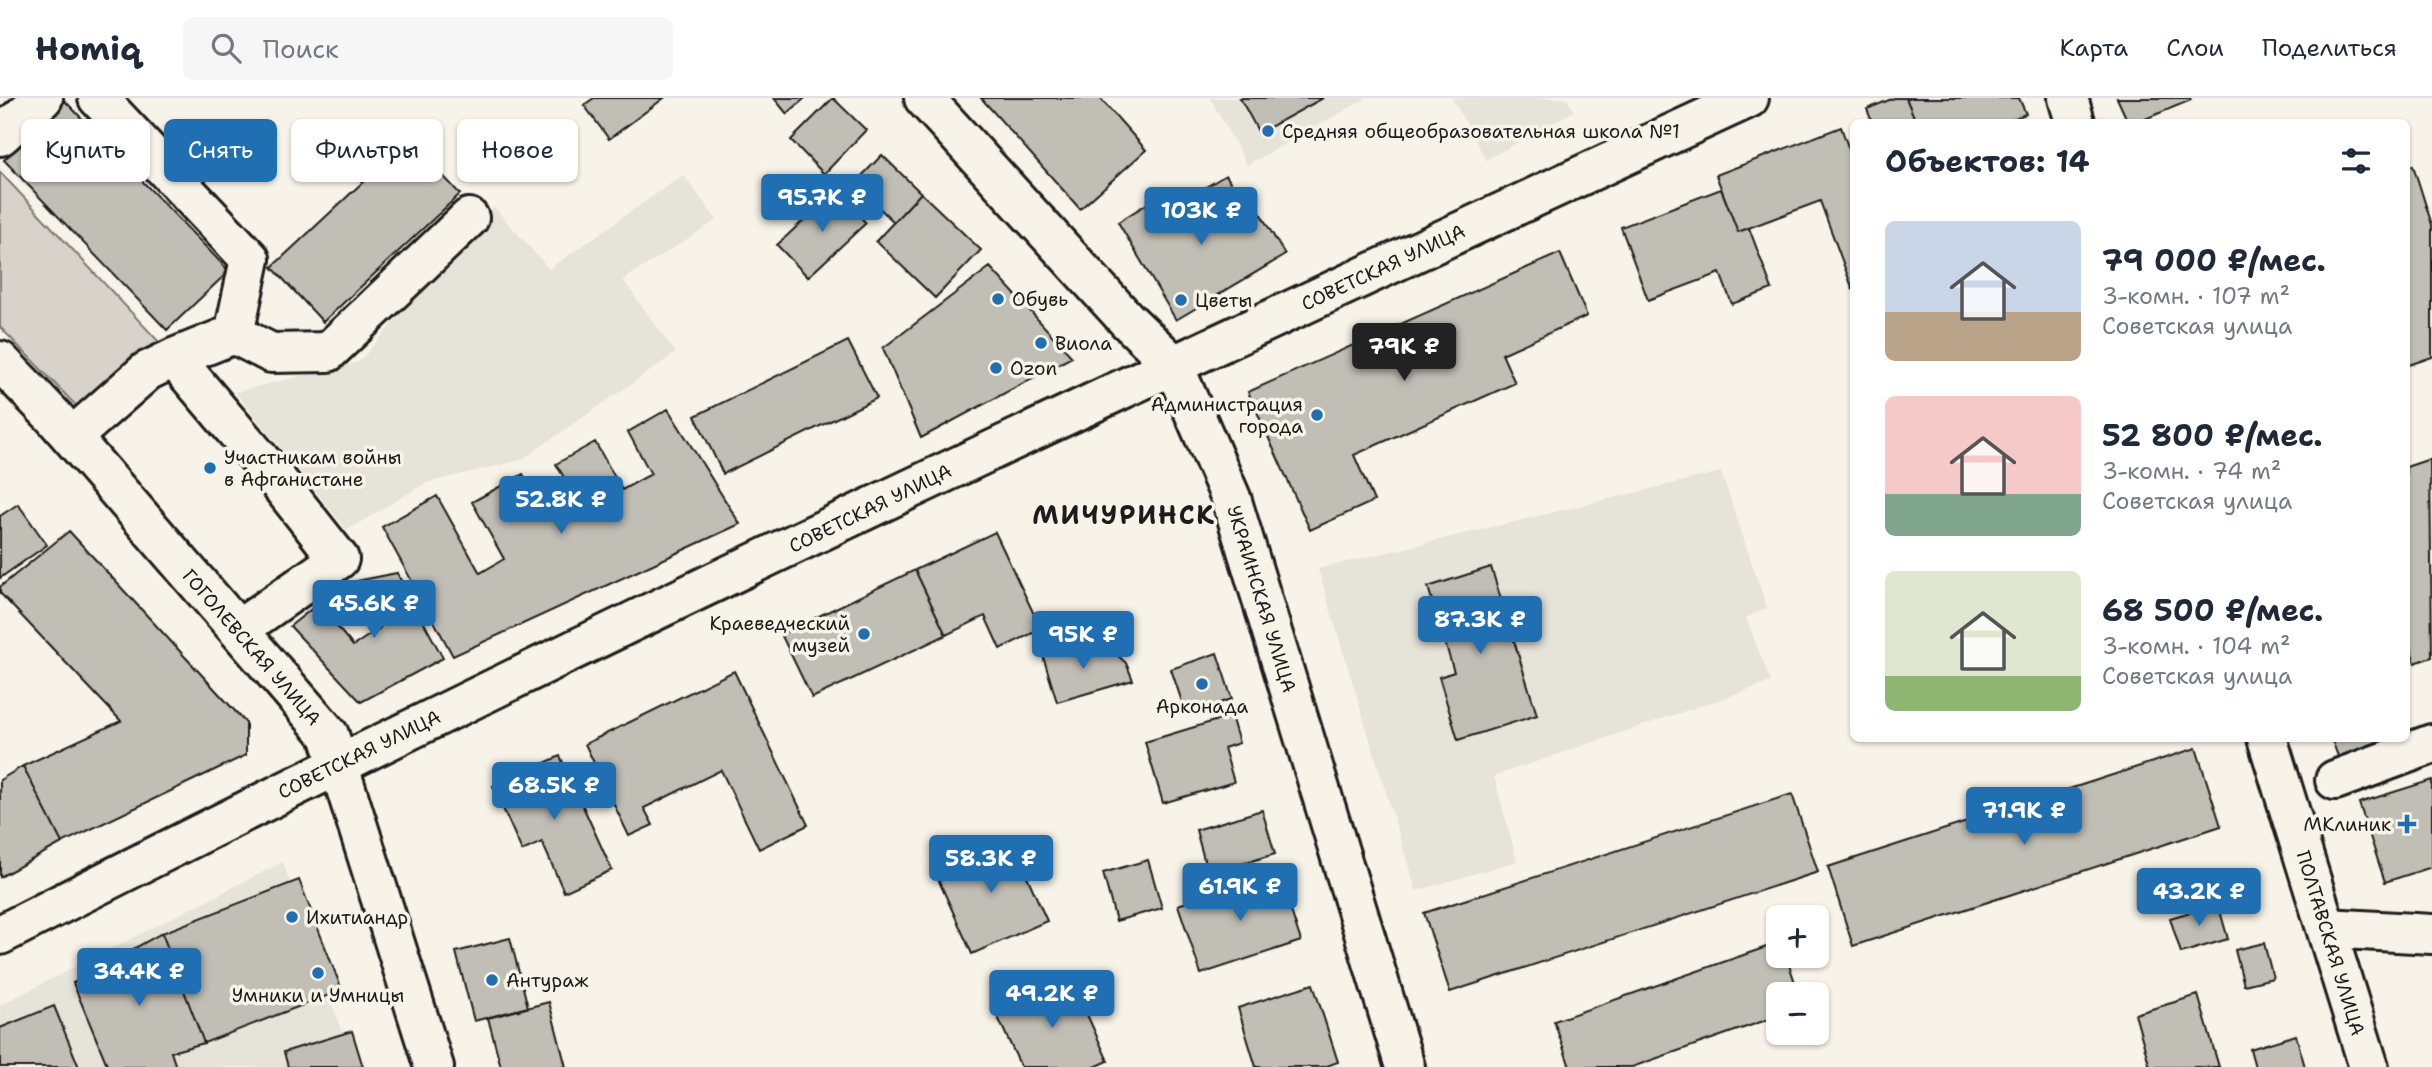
<!DOCTYPE html>
<html lang="ru">
<head>
<meta charset="utf-8">
<style>
	body { margin:0; font-family:"Shantell Sans",sans-serif; background:#f6f6f7; color:#1f2937; height:100vh; display:flex; flex-direction:column; font-size:26px; white-space:nowrap }
	* { box-sizing:border-box; margin:0 }
	p { font-size:23px; color:#747a83 }
	.icon { flex:none; width:38px; height:38px; fill:none; stroke:currentColor; stroke-width:2; stroke-linecap:round; stroke-linejoin:round }
	.map { position:relative; flex:1; overflow:hidden }
	.details { position:absolute; left:1850px; top:21px; width:560px; height:623px; display:flex; flex-direction:column; background:#fff; border-radius:10px; box-shadow:0 2px 5px #0004 }
	.details>* { flex:none }
	.hud { position:absolute; left:21px; top:21px; width:665px; height:63px; display:flex; gap:14px }
	.fabs { position:absolute; left:1766px; top:807px; display:grid; gap:14px }
	.fabs a { display:grid; place-items:center; width:63px; height:63px; border-radius:10px; background:#fff; box-shadow:0 2px 5px #0004; font-size:35px }
	.price { position:absolute; translate:-50% -60px; padding:0 16px; border-radius:7px; background:#1f6fb2; color:#fff; font-size:23px; line-height:46px; filter:drop-shadow(0 2px 4px #0008) }
	.price::after { content:''; position:absolute; left:50%; top:42px; width:21px; height:16px; margin-left:-10px; background:inherit; clip-path:polygon(0 0,100% 0,50% 100%) }
	.price.on { background:#222; color:#fff }
	ul { padding:0; list-style:none }
	li { display:flex; align-items:center; gap:21px; height:175px; padding:0 35px }
	li span { display:grid; place-items:center; flex:none; width:196px; height:140px; border-radius:10px; color:#555 }
	li>.icon { margin-inline-start:auto }
	span .icon { width:84px; height:84px; fill:#fffc; stroke-width:1 }
	li b { font-size:30px }
	h2 { display:flex; justify-content:space-between; align-items:center; height:84px; padding:0 35px; font-size:30px }
	.tag { padding:0 24px; border-radius:10px; background:#fff; box-shadow:0 2px 5px #0004; font-size:24px; line-height:63px }
	.tag.on { background:#1f6fb2; color:#fff }
	header { display:flex; align-items:center; gap:42px; box-sizing:border-box; height:98px; padding:0 35px; background:#fff; border-bottom:2px solid #e0e1e3 }
	header strong { font-size:33px }
	nav { display:flex; gap:38px; margin-inline-start:auto; font-size:24px }
	.search { width:490px; height:63px; background:#f6f6f7; display:flex; align-items:center; gap:18px; box-sizing:border-box; padding:0 24px; border-radius:10px; color:#747a83; font-size:26px }
	.map>svg:first-child { display:block }
	.built { fill:#e6e3d9 }
	.green { fill:#d7d3cb; stroke:#7a7874; stroke-width:2 }
	.building { fill:#c0beb5; stroke:#1c1c1c; stroke-width:2 }
	.lines { fill:none; stroke-linecap:round; stroke-linejoin:round }
	.minor-casing { stroke:#1c1c1c; stroke-width:44 }
	.major-casing { stroke:#1c1c1c; stroke-width:44 }
	.minor { stroke:#f7f3e8; stroke-width:38 }
	.major { stroke:#f7f3e8; stroke-width:38 }
	.poi-dot { fill:#1f6fb2; stroke:#f7f3e8; stroke-width:2.5 }
	.labels { text-anchor:middle; stroke-width:7; stroke-linejoin:round; paint-order:stroke }
	.poi-label { font-size:19px; fill:#1c1c1c; stroke:#f7f3e8; text-anchor:start }
	.street-label { font-size:19px; fill:#1c1c1c; stroke:#f7f3e8 }
	.district-label { font-size:26px; font-weight:bold; letter-spacing:2px; fill:#1c1c1c; stroke:#f7f3e8 }
</style>
</head>
<body>
<header>
<strong>Homiq</strong>
<div class="search"><svg class="icon" aria-label="search" viewBox="0 0 24 24"><circle cx="10" cy="10" r="6"/><path d="M15 15l6 6"/></svg>Поиск</div>
<nav><a>Карта</a><a>Слои</a><a>Поделиться</a></nav>
</header>
<div class="map">
<svg width="2432" height="969" viewBox="0 0 2432 969">
	<rect width="100%" height="100%" fill="#f7f3e8"/>
	<filter id="ink" filterUnits="userSpaceOnUse"><feTurbulence type="fractalNoise" baseFrequency=".0143" numOctaves="2"/><feDisplacementMap in="SourceGraphic" scale="14" xChannelSelector="R" yChannelSelector="G"/><feConvolveMatrix kernelMatrix="1 2 1 2 8 2 1 2 1" color-interpolation-filters="sRGB"/></filter>
	<g filter="url(#ink)">
		<!-- built -->
		<path class="built" d="M 1210,0 L 1367,0 L 1247,67 Z
			M 1452,0 L 1566,0 L 1574,13 L 1486,62 Z
			M 683,77 L 717,122 L 623,182 L 676,255 L 521,362 L 426,385 L 347,432 L 235,294 L 359,264 L 494,109 L 549,171 Z
			M 1721,374 L 1767,510 L 1746,520 L 1771,584 L 1494,678 L 1517,763 L 1416,793 L 1318,471 Z
			M 283,764 L 354,969 L 0,969 L 0,907 Z"/>
		<!-- green -->
		<path class="green" d="M 0,74 L 174,260 L 89,321 L 0,229 Z"/>
		<!-- building -->
		<path class="building" d="M 594,0 L 664,0 L 609,41 L 584,7 Z
			M 774,0 L 805,0 L 787,16 Z
			M 833,0 L 866,32 L 824,76 L 791,42 Z
			M 981,0 L 1100,0 L 1146,52 L 1080,111 Z
			M 1240,0 L 1323,0 L 1259,35 Z
			M 1894,0 L 1906,0 L 1916,24 L 1872,24 L 1867,11 Z
			M 1906,0 L 2019,0 L 2026,16 L 2004,24 L 1916,24 Z
			M 2117,0 L 2190,0 L 2191,2 L 2138,24 L 2128,24 Z
			M 65,3 L 229,173 L 167,232 L 4,62 Z
			M 1841,29 L 1853,63 L 1853,192 L 1820,103 L 1738,134 L 1716,77 Z
			M 409,41 L 460,96 L 323,224 L 272,169 Z
			M 882,57 L 921,95 L 894,124 L 854,86 Z
			M 2413,67 L 2432,127 L 2432,259 L 2406,268 L 2406,69 Z
			M 1226,77 L 1252,121 L 1260,115 L 1285,157 L 1176,222 L 1118,124 L 1155,101 L 1173,132 L 1199,117 L 1189,99 Z
			M 1721,91 L 1738,134 L 1749,130 L 1772,191 L 1732,206 L 1720,175 L 1648,202 L 1621,129 Z
			M 836,92 L 866,125 L 808,179 L 777,147 Z
			M 921,95 L 981,152 L 935,200 L 876,143 Z
			M 1560,155 L 1587,218 L 1502,256 L 1515,285 L 1354,357 L 1374,403 L 1310,432 L 1248,294 Z
			M 990,169 L 1072,259 L 921,340 L 883,250 Z
			M 848,243 L 877,300 L 723,376 L 695,318 Z
			M 668,311 L 740,426 L 453,558 L 382,429 L 437,398 L 480,475 L 504,461 L 472,404 L 523,376 L 538,403 L 568,386 L 556,366 L 595,344 L 622,392 L 651,376 L 628,334 Z
			M 2430,361 L 2432,559 L 2415,565 L 2406,536 L 2406,369 Z
			M 18,406 L 47,447 L 0,480 L 0,418 Z
			M 69,433 L 246,625 L 246,657 L 62,745 L 23,668 L 121,623 L 0,495 L 0,489 Z
			M 995,434 L 1041,531 L 1000,551 L 985,518 L 946,537 L 915,472 Z
			M 1491,469 L 1537,617 L 1458,642 L 1439,579 L 1454,574 L 1428,489 Z
			M 915,472 L 946,537 L 812,600 L 781,536 Z
			M 397,475 L 443,560 L 361,604 L 290,528 L 318,506 L 353,548 L 380,530 L 357,483 Z
			M 1060,546 L 1115,555 L 1126,565 L 1133,582 L 1057,604 L 1042,555 Z
			M 1217,555 L 1232,601 L 1186,616 L 1171,571 Z
			M 734,573 L 808,727 L 759,751 L 721,672 L 644,710 L 653,727 L 629,738 L 585,646 Z
			M 1231,618 L 1239,645 L 1224,650 L 1234,684 L 1163,705 L 1145,644 Z
			M 2331,640 L 2403,640 L 2343,671 Z
			M 2196,650 L 2221,728 L 1853,848 L 1828,769 Z
			M 560,658 L 612,772 L 564,794 L 542,744 L 522,753 L 493,688 Z
			M 23,668 L 62,745 L 0,779 L 0,682 Z
			M 2432,682 L 2432,769 L 2385,784 L 2359,705 Z
			M 1792,696 L 1818,774 L 1450,894 L 1424,815 Z
			M 1262,712 L 1275,756 L 1208,776 L 1196,732 Z
			M 1009,738 L 1047,823 L 972,856 L 934,772 Z
			M 1148,762 L 1162,810 L 1116,823 L 1103,775 Z
			M 1278,774 L 1301,843 L 1201,876 L 1178,807 Z
			M 299,782 L 342,892 L 204,945 L 162,835 Z
			M 2218,806 L 2228,841 L 2181,855 L 2170,820 Z
			M 162,835 L 204,945 L 171,954 L 176,969 L 108,969 L 73,885 Z
			M 510,840 L 528,909 L 474,923 L 456,854 Z
			M 1778,845 L 1778,858 L 1786,858 L 1799,896 L 1778,896 L 1778,918 L 1632,969 L 1570,969 L 1554,923 Z
			M 2264,845 L 2273,880 L 2244,887 L 2235,852 Z
			M 1070,879 L 1108,963 L 1095,969 L 1021,969 L 995,913 Z
			M 1313,886 L 1338,964 L 1324,969 L 1256,969 L 1238,910 Z
			M 2198,897 L 2219,969 L 2150,969 L 2135,916 Z
			M 549,904 L 566,969 L 501,969 L 488,920 Z
			M 54,908 L 79,969 L 0,969 L 0,930 Z
			M 352,933 L 363,969 L 288,969 L 284,954 Z
			M 2296,937 L 2305,969 L 2255,969 L 2250,951 Z"/>
		<g class="lines">
			<!-- minor casing -->
			<g class="minor-casing">
				<path id="minor" d="M 98,0 L 250,161 L 234,236 L 174,260
					M 924,0 L 1127,222 L 1173,266 L 1231,400 L 1405,969
					M 2068,0 L 2075,24
					M 0,38 L 43,0
					M 234,236 L 271,255 L 328,254 L 469,120
					M 0,263 L 54,319 L 329,637 L 434,969
					M 72,339 L 147,273 L 174,260 L 268,371 L 339,461 L 238,532
					M 2267,640 L 2369,969
					M 2335,682 L 2432,646
					M 2326,830 L 2432,836"/>
			</g>
			<!-- major casing -->
			<g class="major-casing">
				<path id="major" d="M 0,837 C 575,543 1162,271 1749,0"/>
			</g>
			<!-- minor -->
			<use href="#minor" class="minor"/>
			<!-- major -->
			<use href="#major" class="major"/>
		</g>
	</g>
	<!-- markers -->
	<g class="poi-dot">
		<circle cx="1268" cy="33" r="7"/>
		<circle cx="998" cy="201" r="7"/>
		<circle cx="1181" cy="202" r="7"/>
		<circle cx="1041" cy="245" r="7"/>
		<circle cx="996" cy="270" r="7"/>
		<circle cx="1317" cy="317" r="7"/>
		<circle cx="210" cy="370" r="7"/>
		<circle cx="864" cy="536" r="7"/>
		<circle cx="1202" cy="586" r="7"/>
		<path d="M2403.5 715.5h7v7h7v7h-7v7h-7v-7h-7v-7h7z"/>
		<circle cx="292" cy="819" r="7"/>
		<circle cx="318" cy="875" r="7"/>
		<circle cx="492" cy="882" r="7"/>
	</g>
	<g class="labels">
		<!-- poi labels -->
		<g class="poi-label">
			<text x="1282" y="40">Средняя общеобразовательная школа №1</text>
			<text x="1012" y="208">Обувь</text>
			<text x="1195" y="209">Цветы</text>
			<text x="1055" y="252">Виола</text>
			<text x="1010" y="277">Ozon</text>
			<text x="1303" y="313" text-anchor="end">Администрация<tspan x="1303" dy="22">города</tspan></text>
			<text x="224" y="366">Участникам войны<tspan x="224" dy="22">в Афганистане</tspan></text>
			<text x="850" y="532" text-anchor="end">Краеведческий<tspan x="850" dy="22">музей</tspan></text>
			<text x="1202" y="615" text-anchor="middle">Арконада</text>
			<text x="2391" y="733" text-anchor="end">МКлиник</text>
			<text x="306" y="826">Ихитиандр</text>
			<text x="506" y="889">Антураж</text>
			<text x="318" y="904" text-anchor="middle">Умники и Умницы</text>
		</g>
		<!-- street labels -->
		<g class="street-label">
			<text transform="translate(1383 169) rotate(-25)" y="7">СОВЕТСКАЯ УЛИЦА</text>
			<text transform="translate(870 410) rotate(-26)" y="7">СОВЕТСКАЯ УЛИЦА</text>
			<text transform="translate(1262 501) rotate(73)" y="7">УКРАИНСКАЯ УЛИЦА</text>
			<text transform="translate(252 549) rotate(49)" y="7">ГОГОЛЕВСКАЯ УЛИЦА</text>
			<text transform="translate(359 656) rotate(-26)" y="7">СОВЕТСКАЯ УЛИЦА</text>
			<text transform="translate(2331 845) rotate(73)" y="7">ПОЛТАВСКАЯ УЛИЦА</text>
		</g>
		<!-- district labels -->
		<g class="district-label">
			<text x="1124" y="426">МИЧУРИНСК</text>
		</g>
	</g>
</svg>
<div class="fabs">
<a>+</a>
<a>−</a>
</div>
<b class="price" style="left:822px;top:136px">95.7K ₽</b>
<b class="price" style="left:1201px;top:149px">103K ₽</b>
<b class="price on" style="left:1404px;top:285px">79K ₽</b>
<b class="price" style="left:561px;top:438px">52.8K ₽</b>
<b class="price" style="left:374px;top:542px">45.6K ₽</b>
<b class="price" style="left:1480px;top:558px">87.3K ₽</b>
<b class="price" style="left:1083px;top:573px">95K ₽</b>
<b class="price" style="left:554px;top:724px">68.5K ₽</b>
<b class="price" style="left:2024px;top:749px">71.9K ₽</b>
<b class="price" style="left:991px;top:797px">58.3K ₽</b>
<b class="price" style="left:1240px;top:825px">61.9K ₽</b>
<b class="price" style="left:2199px;top:830px">43.2K ₽</b>
<b class="price" style="left:139px;top:910px">34.4K ₽</b>
<b class="price" style="left:1052px;top:932px">49.2K ₽</b>
<div class="hud">
<a class="tag">Купить</a>
<a class="tag on">Снять</a>
<a class="tag">Фильтры</a>
<a class="tag">Новое</a>
</div>
<section class="details">
<h2>Объектов: 14<svg class="icon" aria-label="filters" viewBox="0 0 24 24"><path d="M4 7h16M4 17h16"/><circle cx="9" cy="7" r="2"/><circle cx="15" cy="17" r="2"/></svg></h2>
<ul>
<li><span style="background:linear-gradient(#c9d6e8 65%,#b9a48a 0)"><svg class="icon" aria-label="home" viewBox="0 0 24 24"><path d="M3 11l9-7 9 7M6 9v11h12V9"/></svg></span><div><b>79 000 ₽/мес.</b><p>3-комн. · 107 m²</p><p>Советская улица</p></div></li>
<li><span style="background:linear-gradient(#f6c9c9 70%,#7fa58c 0)"><svg class="icon" aria-label="home" viewBox="0 0 24 24"><path d="M3 11l9-7 9 7M6 9v11h12V9"/></svg></span><div><b>52 800 ₽/мес.</b><p>3-комн. · 74 m²</p><p>Советская улица</p></div></li>
<li><span style="background:linear-gradient(#dfe7d0 75%,#8fb573 0)"><svg class="icon" aria-label="home" viewBox="0 0 24 24"><path d="M3 11l9-7 9 7M6 9v11h12V9"/></svg></span><div><b>68 500 ₽/мес.</b><p>3-комн. · 104 m²</p><p>Советская улица</p></div></li>
</ul>
</section>
</div>
</body>
</html>
